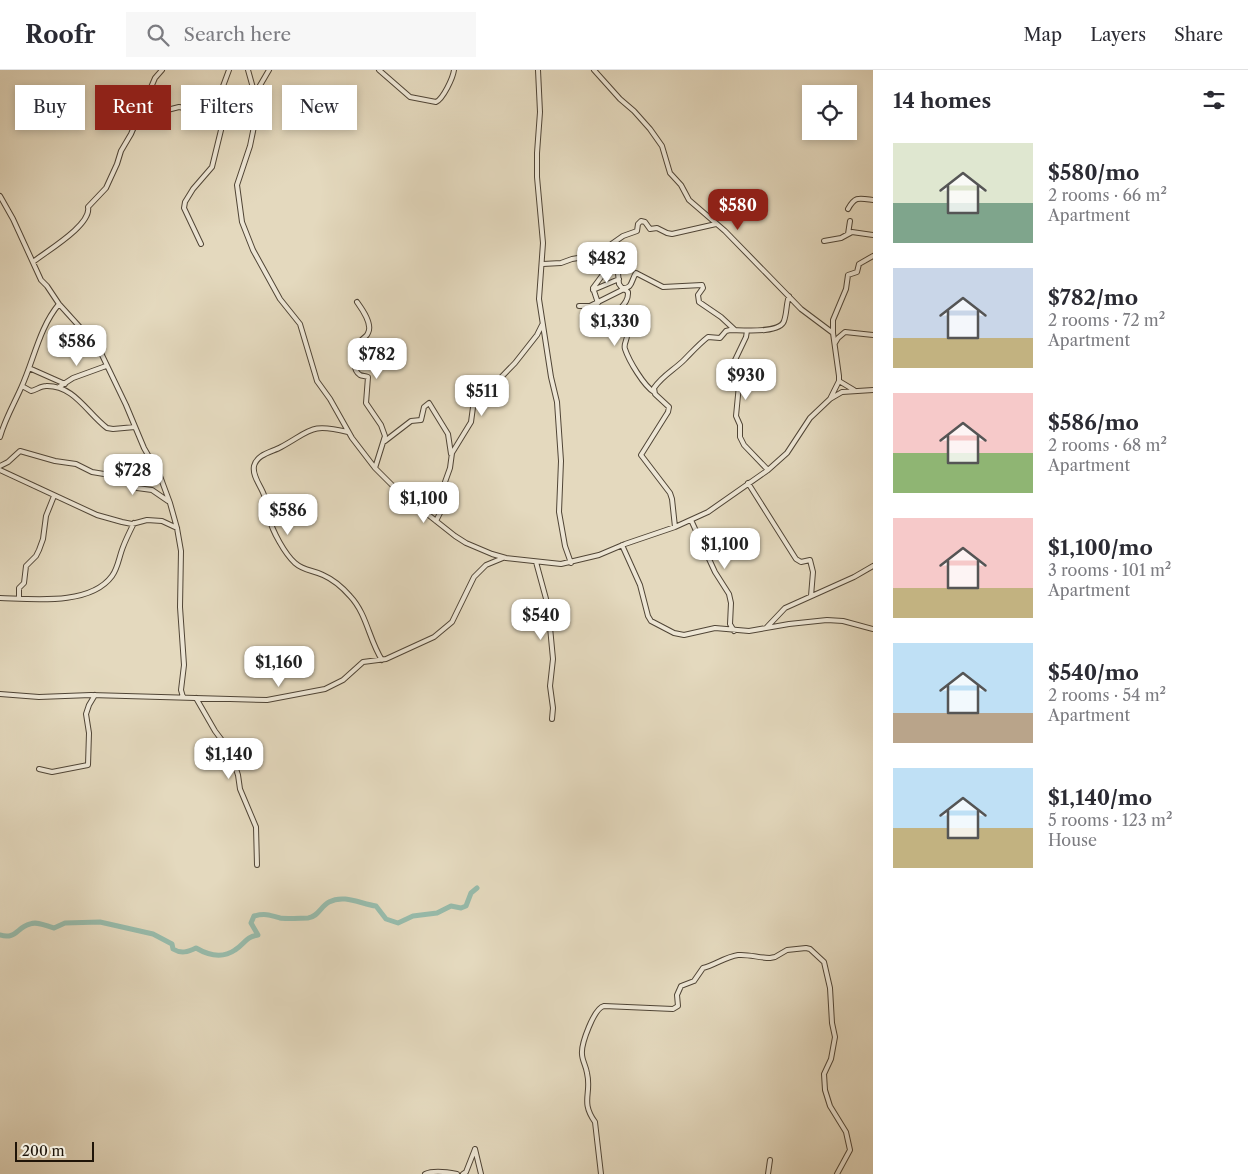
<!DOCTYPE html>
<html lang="en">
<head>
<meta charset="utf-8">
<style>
	body { margin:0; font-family:"Libre Caslon Text",serif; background:#f7f7f7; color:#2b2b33; height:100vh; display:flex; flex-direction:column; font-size:19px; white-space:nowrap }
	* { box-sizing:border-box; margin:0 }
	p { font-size:16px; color:#7c7c81 }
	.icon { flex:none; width:28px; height:28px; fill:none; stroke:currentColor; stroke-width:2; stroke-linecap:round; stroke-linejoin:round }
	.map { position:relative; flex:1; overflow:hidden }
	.side { display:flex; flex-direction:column; background:#fff; width:375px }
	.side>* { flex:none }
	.banner { position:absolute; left:15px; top:15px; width:475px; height:45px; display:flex; gap:10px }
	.buttons { position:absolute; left:802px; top:15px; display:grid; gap:10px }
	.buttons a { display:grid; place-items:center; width:55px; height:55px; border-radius:0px; background:#fff; box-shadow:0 2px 8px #0003; font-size:25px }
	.scale { position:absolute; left:15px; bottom:12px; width:79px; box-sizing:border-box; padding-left:5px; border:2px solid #1f1408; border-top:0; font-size:14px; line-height:18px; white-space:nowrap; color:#1f1408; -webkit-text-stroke:4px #ede6d5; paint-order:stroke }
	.price { position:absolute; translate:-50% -42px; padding:0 11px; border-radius:10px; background:#fff; color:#222; font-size:16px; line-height:32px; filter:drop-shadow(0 1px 2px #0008) }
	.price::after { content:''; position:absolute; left:50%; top:30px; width:15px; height:11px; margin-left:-8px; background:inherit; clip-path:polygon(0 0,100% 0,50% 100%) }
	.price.on { background:#8f2418; color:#fff }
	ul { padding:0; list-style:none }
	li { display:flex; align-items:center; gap:15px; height:125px; padding:0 20px }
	li span { display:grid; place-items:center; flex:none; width:140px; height:100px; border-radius:0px; color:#555 }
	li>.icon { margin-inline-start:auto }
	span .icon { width:60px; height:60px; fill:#fffc; stroke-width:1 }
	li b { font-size:21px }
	h2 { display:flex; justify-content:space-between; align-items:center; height:60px; padding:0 20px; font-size:21px }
	.tag { padding:0 18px; border-radius:0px; background:#fff; box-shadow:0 2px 8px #0003; font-size:18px; line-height:45px }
	.tag.on { background:#8f2418; color:#fff }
	header { display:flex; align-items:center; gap:30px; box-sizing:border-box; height:70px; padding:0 25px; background:#fff; border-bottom:1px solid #e1e1e2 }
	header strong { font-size:24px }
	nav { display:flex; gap:28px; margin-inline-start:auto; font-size:18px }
	.search { width:350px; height:45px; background:#f7f7f7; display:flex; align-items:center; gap:12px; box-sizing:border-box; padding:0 18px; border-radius:0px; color:#7c7c81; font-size:19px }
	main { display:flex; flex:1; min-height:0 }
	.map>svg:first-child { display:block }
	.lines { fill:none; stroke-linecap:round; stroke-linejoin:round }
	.river { stroke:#97bbab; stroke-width:5 }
	.minor-casing { stroke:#504536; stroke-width:6 }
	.minor { stroke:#ede6d5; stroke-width:4 }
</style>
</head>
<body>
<header>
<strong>Roofr</strong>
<div class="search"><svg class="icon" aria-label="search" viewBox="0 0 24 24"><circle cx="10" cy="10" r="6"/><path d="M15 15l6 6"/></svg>Search here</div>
<nav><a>Map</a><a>Layers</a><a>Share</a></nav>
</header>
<main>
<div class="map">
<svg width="873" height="1104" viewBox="0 0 873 1104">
	<rect width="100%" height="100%" fill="#e4d9be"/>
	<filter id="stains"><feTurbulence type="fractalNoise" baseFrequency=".004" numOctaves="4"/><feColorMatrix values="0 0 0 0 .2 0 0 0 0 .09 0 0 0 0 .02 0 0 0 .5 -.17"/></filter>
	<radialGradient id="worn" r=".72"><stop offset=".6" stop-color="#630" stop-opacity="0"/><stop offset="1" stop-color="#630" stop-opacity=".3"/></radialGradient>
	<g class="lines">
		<!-- river -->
		<path class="river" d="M 0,865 C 16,870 17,857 30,854 C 38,851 46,856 54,858 L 65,853 L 100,852 L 153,864 L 172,874 L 173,879 C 181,884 188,882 196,878 C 208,885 222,889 235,880 C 245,874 245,867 258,865 L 251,853 L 254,846 C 265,843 270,845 280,848 C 285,849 302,848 308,848 C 318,847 321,836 329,832 C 344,824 361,834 376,836 L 386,849 L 398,853 L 413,846 L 437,843 L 451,836 L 461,838 L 466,836 L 471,823 L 477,818"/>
		<!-- minor casing -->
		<g class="minor-casing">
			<path id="minor" d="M 248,0 L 255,25 L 257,42 L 250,76 L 237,115 L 242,152 L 253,180 L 280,229 L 300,254 L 317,311 L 330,329 L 352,368 L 375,398 L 397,420 L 455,466 L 466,473 L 492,484 L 506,488 L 561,494 L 599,485 L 625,474 L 675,457 L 708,442 L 768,400 L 787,383 L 810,348 L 830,329 L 842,322 L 873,320
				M 379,0 L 410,27 L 436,32 C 443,29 453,8 454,0
				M 538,0 L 540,42 L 537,83 L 537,107 L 543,173 L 539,229 L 551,307 L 557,332 L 561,391 L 559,442 L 565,476 L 571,493
				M 594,0 L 620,29 L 634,41 L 650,59 L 662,76 L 670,103 L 681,115 L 689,130 L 725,161 L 801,239 L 833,263 L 839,306 L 839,311 L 830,329
				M 141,40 L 145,44 L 148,45 L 179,37 L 194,40 L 202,39 L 219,27 L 229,0
				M 0,126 L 13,149 L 41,210 L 47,216 L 59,234 L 87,265 L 101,283 L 126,335 L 144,378 L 160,406 L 170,433 L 177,458 L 181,481 L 180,537 L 184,595 L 181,620 L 183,627
				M 848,139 C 855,126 859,128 873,130
				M 848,164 L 850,151
				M 824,171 L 841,168 L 852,162 L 873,165
				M 201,174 L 184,138 L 185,132 L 193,119 L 212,97 L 222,56 L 239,35 L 255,24 L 269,0
				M 596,185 L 604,190 L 618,203 L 619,214 L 622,218 C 633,219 631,210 636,203 L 663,217 L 702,215 L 703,218 L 698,225 L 699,232 L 721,247 L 735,260
				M 33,192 C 45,182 92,155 88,137 L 106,118 L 117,94 L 121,81 L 131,64 L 155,8 L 162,0
				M 543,194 L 561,193 L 572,189 L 596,185 L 623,166 L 637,161 L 638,154 L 641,151 L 645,152 L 650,159 L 657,158 L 667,163 L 672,164 L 716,154
				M 624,219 L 628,222 C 629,234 617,239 614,248 L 627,264 C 628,269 623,274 625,279 C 629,291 644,316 654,322
				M 593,220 L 619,209
				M 357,232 C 362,239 373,254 368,263 C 367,267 362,268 360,272 C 359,281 349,298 360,305 C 362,306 365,306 368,307 L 366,333 L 381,355 L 385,366 L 375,398
				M 598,233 L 593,218 L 610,195
				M 579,236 L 590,236 L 624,219
				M 747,261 L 746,267 L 735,290 L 739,315 L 736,346 L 740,355 L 740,367 L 744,375 L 768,400
				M 833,263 L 833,250 L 846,219 L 848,205 L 857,202 L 859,194 L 873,186
				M 835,273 L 838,268 L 845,262 L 873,265
				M 29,298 L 65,314
				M 839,311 L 854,320
				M 22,316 L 31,321 C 36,320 41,316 46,316 C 74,315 87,343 107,358 L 113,359 L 135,357
				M 59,317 L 73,308 L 106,296
				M 348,362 C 310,353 312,360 281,377 C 272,382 257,384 254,396 C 252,406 261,416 264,425 C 266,432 267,440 269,447 C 272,461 285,484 295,493 C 304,501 313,500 323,505 C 332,509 343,518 350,526 C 367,544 369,570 382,590
				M 0,367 C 5,349 14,334 21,318 C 34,290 39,258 59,234
				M 385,371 L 411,351 L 421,350 L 424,337 L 429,333 L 448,364 L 451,384
				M 0,396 L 8,392 L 20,381 L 55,391 L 76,394 L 92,402 L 110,405 L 119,411 L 133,412 L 137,418 L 152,420 L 168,431
				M 0,400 L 97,445 L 122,452 L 132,454 L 147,450 L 162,451 L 177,458
				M 133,412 C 135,400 139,393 150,388
				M 748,413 L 796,489 L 801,492 L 810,490 L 813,502 L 811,526
				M 691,450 L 715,502 L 729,524 L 731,533 L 730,554 L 734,561
				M 436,451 L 440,443 L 445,412 L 450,398 L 452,383 L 471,352 L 474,330 L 484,325 L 515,293 L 537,265 L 542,255
				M 675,457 L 672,429 L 670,423 L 641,385 L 668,342 L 669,337 L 655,324 L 654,318 C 663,305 674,300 684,290 C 692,282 699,274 708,267 L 720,268 L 726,261 L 730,260 C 741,260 780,264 784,251 C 787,243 786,234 789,226
				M 622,475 L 640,515 L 648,546 L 651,551 L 674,563 L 684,565 L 715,558 L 749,561 L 789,554 L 827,550 L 843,551 L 873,559
				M 536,492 L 548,536 L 553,589 L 550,616 L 553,638 L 552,649
				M 0,528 C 32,529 90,536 112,506 C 118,498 119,487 123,477 C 126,469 130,461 134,453
				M 19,528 L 19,518 L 24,513 L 26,496 L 36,486 L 39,480 L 43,469 L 46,446 L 54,426
				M 767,557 L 785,538 L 854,507 L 873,496
				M 0,624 L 39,627 L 91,625 L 267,630 L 325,619 L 343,610 L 363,592 L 386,589 L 434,567 L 452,552 L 474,507 L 486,495 L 503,488
				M 196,628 L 215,661 L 227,677 L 233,690 L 238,705 L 240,719 L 256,757 L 257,795
				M 39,699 L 52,702 L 88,695 L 89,663 L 86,644 L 89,635 L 95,625
				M 475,1079 L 481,1104
				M 425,1104 C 434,1100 447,1102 457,1104
				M 463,1104 L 466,1102 L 475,1079
				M 601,1104 L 595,1052 C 580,1031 592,1024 587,1003 C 586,996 582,990 582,984 C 581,974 594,938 604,936 L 673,939 L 678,936 L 677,925 L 681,916 L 694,911 L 703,898 C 715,895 725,887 738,885 C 749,884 759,888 770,888 L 775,887 L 787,880 L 806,878 L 810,879 L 824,892 L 830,918 L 832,953 L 835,967 L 831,989 L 824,1004 L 825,1020 L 830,1036 L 846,1062 L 850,1080 L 837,1104
				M 768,1104 L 770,1090"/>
		</g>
		<!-- minor -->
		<use href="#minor" class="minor"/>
	</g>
	<rect width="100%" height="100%" filter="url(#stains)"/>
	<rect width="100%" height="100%" fill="url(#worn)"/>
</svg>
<div class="buttons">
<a><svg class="icon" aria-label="locate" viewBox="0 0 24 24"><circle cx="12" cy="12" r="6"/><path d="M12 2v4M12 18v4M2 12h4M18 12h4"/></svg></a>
</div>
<div class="scale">200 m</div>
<b class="price on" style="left:738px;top:161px">$580</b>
<b class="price" style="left:607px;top:214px">$482</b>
<b class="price" style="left:615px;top:277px">$1,330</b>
<b class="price" style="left:77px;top:297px">$586</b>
<b class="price" style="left:377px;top:310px">$782</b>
<b class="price" style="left:746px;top:331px">$930</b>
<b class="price" style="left:482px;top:347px">$511</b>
<b class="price" style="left:133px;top:426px">$728</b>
<b class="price" style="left:424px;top:454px">$1,100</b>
<b class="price" style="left:288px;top:466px">$586</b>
<b class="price" style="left:725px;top:500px">$1,100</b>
<b class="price" style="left:541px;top:571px">$540</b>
<b class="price" style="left:279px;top:618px">$1,160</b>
<b class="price" style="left:229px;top:710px">$1,140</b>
<div class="banner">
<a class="tag">Buy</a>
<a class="tag on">Rent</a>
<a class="tag">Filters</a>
<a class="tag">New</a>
</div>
</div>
<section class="side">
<h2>14 homes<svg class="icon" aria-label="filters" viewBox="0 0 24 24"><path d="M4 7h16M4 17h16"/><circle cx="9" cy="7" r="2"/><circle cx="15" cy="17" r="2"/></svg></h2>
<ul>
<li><span style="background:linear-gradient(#dfe7d0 60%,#7fa58c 0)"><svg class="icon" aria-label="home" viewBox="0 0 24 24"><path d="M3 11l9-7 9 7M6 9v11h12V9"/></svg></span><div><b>$580/mo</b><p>2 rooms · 66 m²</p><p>Apartment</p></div></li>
<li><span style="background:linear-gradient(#c9d6e8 70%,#c2b280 0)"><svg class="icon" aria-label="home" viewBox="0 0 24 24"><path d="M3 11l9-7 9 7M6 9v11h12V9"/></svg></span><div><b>$782/mo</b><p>2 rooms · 72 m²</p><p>Apartment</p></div></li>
<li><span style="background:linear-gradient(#f6c9c9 60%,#8fb573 0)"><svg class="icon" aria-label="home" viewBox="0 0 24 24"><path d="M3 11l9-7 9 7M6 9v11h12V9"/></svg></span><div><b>$586/mo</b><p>2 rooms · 68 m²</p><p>Apartment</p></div></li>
<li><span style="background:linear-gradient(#f6c9c9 70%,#c2b280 0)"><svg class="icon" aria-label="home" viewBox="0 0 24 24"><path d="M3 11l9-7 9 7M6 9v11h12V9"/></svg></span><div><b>$1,100/mo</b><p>3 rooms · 101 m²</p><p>Apartment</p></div></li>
<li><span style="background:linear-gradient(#bfe0f5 70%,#b9a48a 0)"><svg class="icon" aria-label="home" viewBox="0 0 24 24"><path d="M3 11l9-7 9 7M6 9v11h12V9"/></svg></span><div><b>$540/mo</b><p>2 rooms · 54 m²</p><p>Apartment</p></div></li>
<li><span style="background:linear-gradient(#bfe0f5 60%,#c2b280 0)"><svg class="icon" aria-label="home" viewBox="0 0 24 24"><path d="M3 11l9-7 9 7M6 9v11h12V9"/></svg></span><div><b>$1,140/mo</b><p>5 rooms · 123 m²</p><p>House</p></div></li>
</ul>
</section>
</main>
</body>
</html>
